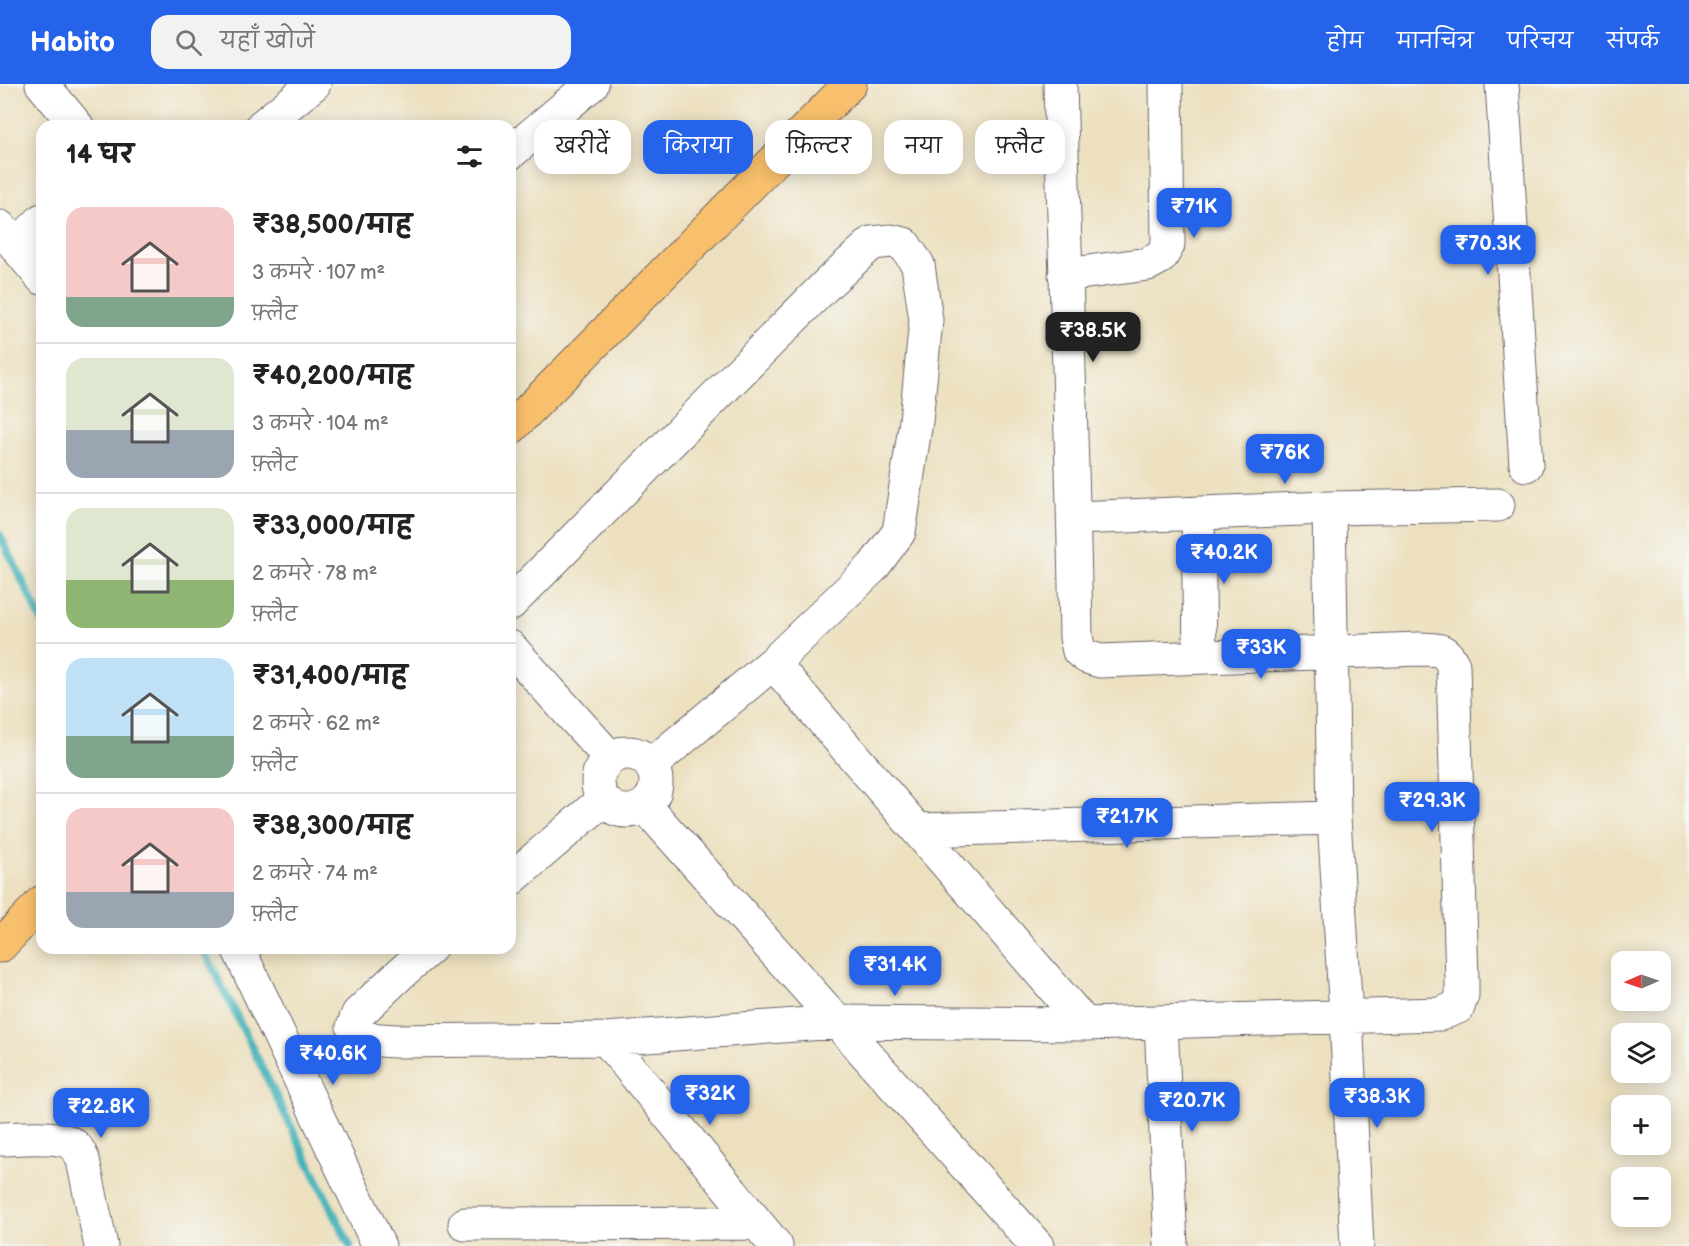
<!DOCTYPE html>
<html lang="hi">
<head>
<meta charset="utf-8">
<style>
	body { margin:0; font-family:"Balsamiq Sans","Playpen Sans Deva",sans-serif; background:#f2f2f2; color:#222; height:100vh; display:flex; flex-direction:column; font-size:22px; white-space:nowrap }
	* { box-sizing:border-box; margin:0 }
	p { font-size:20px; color:#767676 }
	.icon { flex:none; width:33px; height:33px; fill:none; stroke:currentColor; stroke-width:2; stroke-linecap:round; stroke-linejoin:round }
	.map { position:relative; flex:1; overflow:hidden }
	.drawer { position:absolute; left:36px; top:36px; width:480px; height:834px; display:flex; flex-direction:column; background:#fff; border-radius:18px; box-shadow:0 3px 15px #0003 }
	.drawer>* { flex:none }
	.hud { position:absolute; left:534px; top:36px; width:570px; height:54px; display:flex; gap:12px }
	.needle { width:39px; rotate:268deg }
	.tools { position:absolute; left:1611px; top:867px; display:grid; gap:12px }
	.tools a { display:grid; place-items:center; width:60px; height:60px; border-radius:12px; background:#fff; box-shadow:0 3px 15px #0003; font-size:30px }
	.price { position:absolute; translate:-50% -51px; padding:0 14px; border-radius:12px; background:#2563eb; color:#fff; font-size:20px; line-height:39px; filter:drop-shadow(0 2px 3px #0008) }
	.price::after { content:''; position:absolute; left:50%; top:36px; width:18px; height:14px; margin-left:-9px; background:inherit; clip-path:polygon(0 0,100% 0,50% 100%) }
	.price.active { background:#222; color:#fff }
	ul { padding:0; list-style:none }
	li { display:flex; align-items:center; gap:18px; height:150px; padding:0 30px }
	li+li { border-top:2px solid #e0e0e0 }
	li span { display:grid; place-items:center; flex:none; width:168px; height:120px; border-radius:18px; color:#555 }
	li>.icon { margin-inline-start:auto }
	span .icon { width:72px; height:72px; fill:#fffc; stroke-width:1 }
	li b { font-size:26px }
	h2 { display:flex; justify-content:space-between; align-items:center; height:72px; padding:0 30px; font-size:26px }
	.tag { padding:0 21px; border-radius:18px; background:#fff; box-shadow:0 3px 15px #0003; font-size:21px; line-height:54px }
	.tag.active { background:#2563eb; color:#fff }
	header { display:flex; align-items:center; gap:36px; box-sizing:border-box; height:84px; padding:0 30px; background:#2563eb; color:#fff }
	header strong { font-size:28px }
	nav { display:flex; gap:33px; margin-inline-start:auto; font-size:21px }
	.search { width:420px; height:54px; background:#f2f2f2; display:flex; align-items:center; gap:15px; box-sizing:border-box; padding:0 21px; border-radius:18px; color:#767676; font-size:22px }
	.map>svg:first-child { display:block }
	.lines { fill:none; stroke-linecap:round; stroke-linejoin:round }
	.stream { stroke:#42b2b9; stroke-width:8 }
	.minor-casing { stroke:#696469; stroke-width:35 }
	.primary-casing { stroke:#696469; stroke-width:35 }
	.minor { stroke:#fff; stroke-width:33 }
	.primary { stroke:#f8bf6c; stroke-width:33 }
</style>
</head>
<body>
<header>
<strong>Habito</strong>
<div class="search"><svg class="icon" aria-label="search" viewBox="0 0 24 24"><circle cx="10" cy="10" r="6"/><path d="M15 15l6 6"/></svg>यहाँ खोजें</div>
<nav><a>होम</a><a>मानचित्र</a><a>परिचय</a><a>संपर्क</a></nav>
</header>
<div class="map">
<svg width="1689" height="1162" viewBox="0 0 1689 1162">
	<rect width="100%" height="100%" fill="#f6f6f2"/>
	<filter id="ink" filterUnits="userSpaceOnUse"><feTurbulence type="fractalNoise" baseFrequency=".0167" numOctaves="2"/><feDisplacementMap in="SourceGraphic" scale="12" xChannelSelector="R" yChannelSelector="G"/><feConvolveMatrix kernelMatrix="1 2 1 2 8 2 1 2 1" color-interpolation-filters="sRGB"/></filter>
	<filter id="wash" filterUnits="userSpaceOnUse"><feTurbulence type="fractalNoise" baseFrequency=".008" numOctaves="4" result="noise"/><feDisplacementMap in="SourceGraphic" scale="24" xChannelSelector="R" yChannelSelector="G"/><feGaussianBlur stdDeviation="1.35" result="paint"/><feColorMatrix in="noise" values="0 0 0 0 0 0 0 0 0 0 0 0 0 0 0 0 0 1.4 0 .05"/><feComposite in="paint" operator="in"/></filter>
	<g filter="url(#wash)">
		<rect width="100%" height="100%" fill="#ece0bf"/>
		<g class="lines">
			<!-- stream -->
			<path class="stream" d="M 0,451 L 42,537
				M 203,864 L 350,1162"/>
		</g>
	</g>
	<g filter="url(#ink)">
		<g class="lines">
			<!-- minor casing -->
			<g class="minor-casing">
				<path id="minor" d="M 42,0 L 77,42
					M 1502,0 L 1526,381
					M 262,42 L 314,0
					M 510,69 L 592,0
					M 0,143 L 42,194
					M 16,162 L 42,136
					M 1065,191 L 1148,180 L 1161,173 L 1168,161 L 1166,0
					M 1329,424 L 1334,734 L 1346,932 L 1357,1162
					M 1198,429 L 1200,573
					M 1074,434 L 1329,424 L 1498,421
					M 510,520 L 829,198 L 872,159 L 891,157 L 904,160 L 918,181 L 926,236 L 916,337 L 899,448 L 873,483 L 773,579 L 651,681
					M 510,563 L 610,674
					M 773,579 L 1085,940
					M598 698a29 29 0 1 1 58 0a29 29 0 1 1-58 0Z
					M 645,722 L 1037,1162
					M 918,746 L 1334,734
					M 510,796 L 603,716
					M 238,864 L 379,1162
					M 430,864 L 400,890 L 358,930 L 353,943 L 357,953 L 366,955 L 395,957 L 606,955 L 837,938 L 1085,940 L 1440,930 L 1458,923 L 1462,911 L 1462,897 L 1453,581 C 1444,563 1438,566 1419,565 L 1100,577 L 1087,573 L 1079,567 L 1076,553 C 1073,369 1065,184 1060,0
					M 1161,938 L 1171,1162
					M 606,955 L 776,1162
					M 0,1055 C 18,1055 63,1049 76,1063 C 79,1066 81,1072 83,1076 L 101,1162
					M 465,1140 L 757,1139"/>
			</g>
			<!-- primary casing -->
			<g class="primary-casing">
				<path id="primary" d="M 510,345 L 850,0
					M 0,862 L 42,818"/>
			</g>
			<!-- minor -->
			<use href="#minor" class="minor"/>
			<!-- primary -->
			<use href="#primary" class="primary"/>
		</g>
	</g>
</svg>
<div class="tools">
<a><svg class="needle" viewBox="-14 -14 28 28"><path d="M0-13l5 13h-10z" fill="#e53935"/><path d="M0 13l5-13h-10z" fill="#767676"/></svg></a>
<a><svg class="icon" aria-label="layers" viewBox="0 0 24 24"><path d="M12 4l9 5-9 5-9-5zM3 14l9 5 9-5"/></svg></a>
<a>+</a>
<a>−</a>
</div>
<b class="price" style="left:1194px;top:155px">₹71K</b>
<b class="price" style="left:1488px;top:192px">₹70.3K</b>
<b class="price active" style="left:1093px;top:279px">₹38.5K</b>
<b class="price" style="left:1285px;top:401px">₹76K</b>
<b class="price" style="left:1224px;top:501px">₹40.2K</b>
<b class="price" style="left:1261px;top:596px">₹33K</b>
<b class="price" style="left:1432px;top:749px">₹29.3K</b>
<b class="price" style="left:1127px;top:765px">₹21.7K</b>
<b class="price" style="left:895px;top:913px">₹31.4K</b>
<b class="price" style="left:333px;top:1002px">₹40.6K</b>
<b class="price" style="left:710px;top:1042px">₹32K</b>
<b class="price" style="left:1377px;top:1045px">₹38.3K</b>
<b class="price" style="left:1192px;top:1049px">₹20.7K</b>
<b class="price" style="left:101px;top:1055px">₹22.8K</b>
<div class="hud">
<a class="tag">खरीदें</a>
<a class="tag active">किराया</a>
<a class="tag">फ़िल्टर</a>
<a class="tag">नया</a>
<a class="tag">फ़्लैट</a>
</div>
<section class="drawer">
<h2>14 घर<svg class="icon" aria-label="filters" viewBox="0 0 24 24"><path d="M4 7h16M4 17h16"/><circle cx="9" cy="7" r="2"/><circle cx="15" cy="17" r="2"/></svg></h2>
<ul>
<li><span style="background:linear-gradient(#f6c9c9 75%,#7fa58c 0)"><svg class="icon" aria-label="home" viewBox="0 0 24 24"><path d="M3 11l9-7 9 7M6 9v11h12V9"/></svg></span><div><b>₹38,500/माह</b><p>3 कमरे · 107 m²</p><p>फ़्लैट</p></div></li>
<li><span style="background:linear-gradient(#dfe7d0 60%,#9aa5b1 0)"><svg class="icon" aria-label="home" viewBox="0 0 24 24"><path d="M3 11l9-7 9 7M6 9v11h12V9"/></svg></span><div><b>₹40,200/माह</b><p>3 कमरे · 104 m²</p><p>फ़्लैट</p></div></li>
<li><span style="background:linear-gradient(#dfe7d0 60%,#8fb573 0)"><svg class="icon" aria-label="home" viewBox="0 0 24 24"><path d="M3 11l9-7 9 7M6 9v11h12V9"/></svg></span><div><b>₹33,000/माह</b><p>2 कमरे · 78 m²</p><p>फ़्लैट</p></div></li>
<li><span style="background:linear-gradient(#bfe0f5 65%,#7fa58c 0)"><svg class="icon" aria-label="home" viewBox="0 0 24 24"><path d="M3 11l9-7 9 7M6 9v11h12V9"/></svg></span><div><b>₹31,400/माह</b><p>2 कमरे · 62 m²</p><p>फ़्लैट</p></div></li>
<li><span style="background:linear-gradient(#f6c9c9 70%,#9aa5b1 0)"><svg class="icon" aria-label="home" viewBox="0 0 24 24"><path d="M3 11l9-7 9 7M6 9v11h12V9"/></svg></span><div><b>₹38,300/माह</b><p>2 कमरे · 74 m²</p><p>फ़्लैट</p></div></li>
</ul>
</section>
</div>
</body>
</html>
